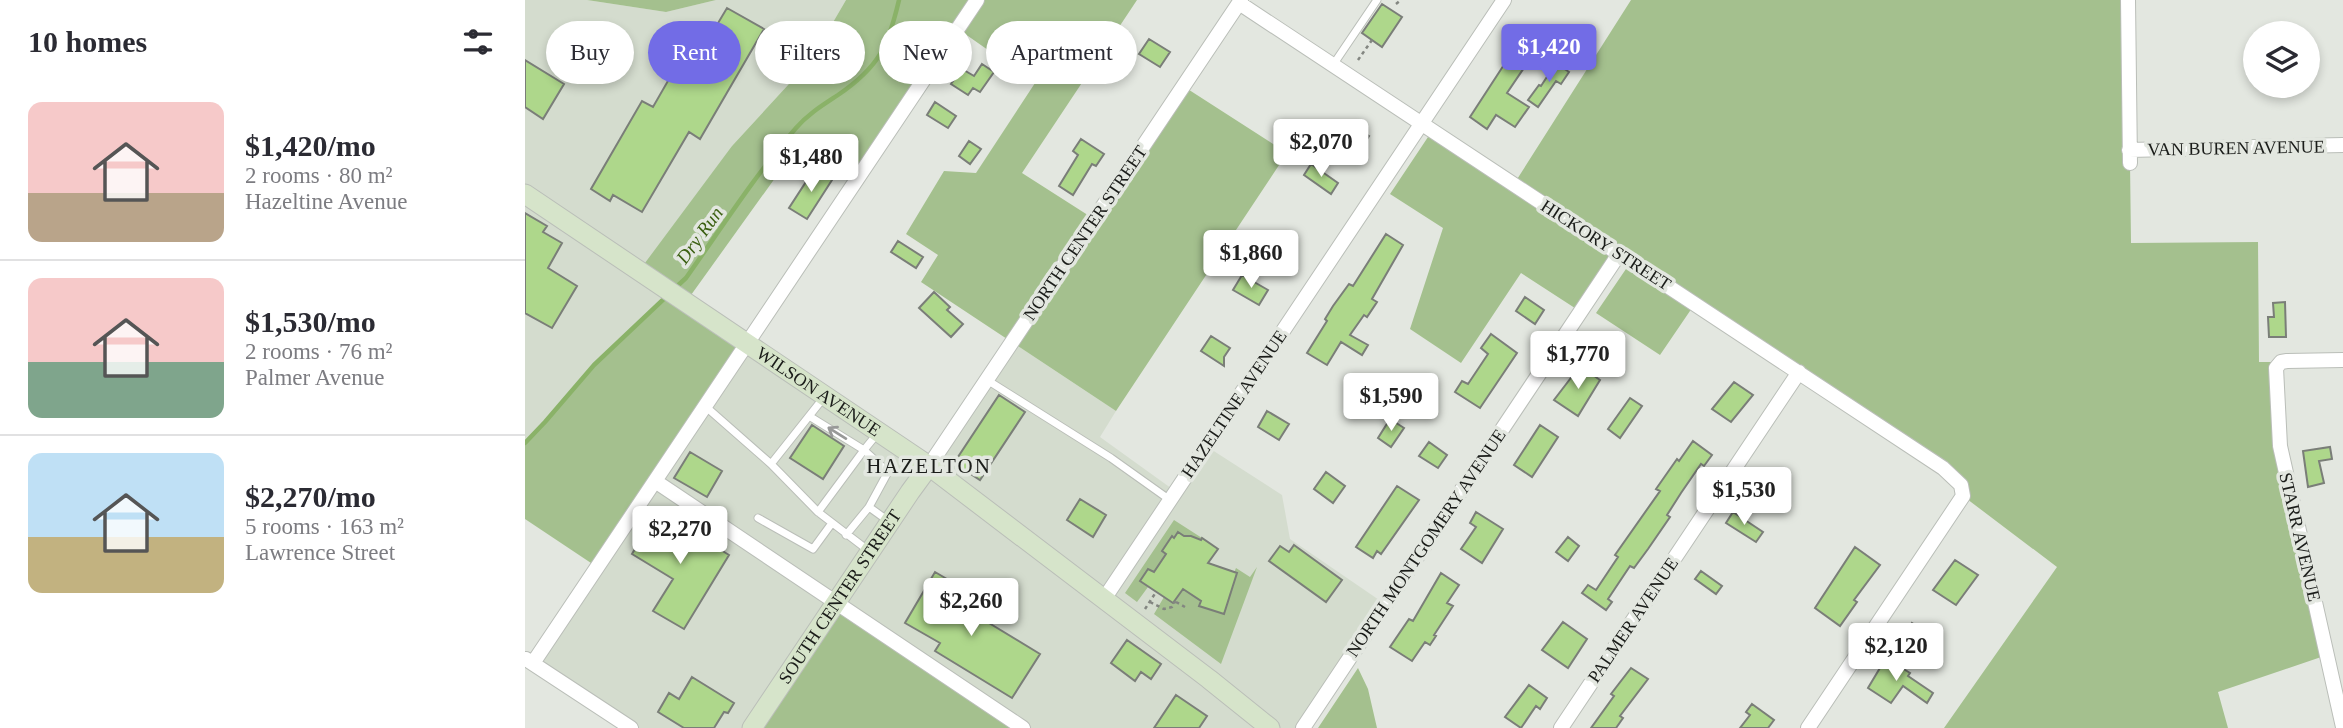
<!DOCTYPE html>
<html lang="en">
<head>
<meta charset="utf-8">
<style>
	body { margin:0; font-family:"Times New Roman",serif; background:#f7f7f7; color:#2b2b33; height:100vh; display:flex; flex-direction:column; font-size:26px; white-space:nowrap }
	* { box-sizing:border-box; margin:0 }
	p { font-size:23px; color:#7c7c81 }
	.icon { flex:none; width:38px; height:38px; fill:none; stroke:currentColor; stroke-width:2; stroke-linecap:round; stroke-linejoin:round }
	.map { position:relative; flex:1; overflow:hidden }
	.panel { display:flex; flex-direction:column; background:#fff; width:525px }
	.panel>* { flex:none }
	.top-card { position:absolute; left:21px; top:21px; width:665px; height:63px; display:flex; gap:14px }
	.buttons { position:absolute; left:1718px; top:21px; display:grid; gap:14px }
	.buttons a { display:grid; place-items:center; width:77px; height:77px; border-radius:50%; background:#fff; box-shadow:0 4px 10px #0003; font-size:35px }
	.price { position:absolute; translate:-50% -60px; padding:0 16px; border-radius:7px; background:#fff; color:#222; font-size:23px; line-height:46px; filter:drop-shadow(0 2px 4px #0008) }
	.price::after { content:''; position:absolute; left:50%; top:42px; width:21px; height:16px; margin-left:-10px; background:inherit; clip-path:polygon(0 0,100% 0,50% 100%) }
	.price.selected { background:#726ce6; color:#fff }
	ul { padding:0; list-style:none }
	li { display:flex; align-items:center; gap:21px; height:175px; padding:0 28px }
	li+li { border-top:2px solid #e1e1e2 }
	li span { display:grid; place-items:center; flex:none; width:196px; height:140px; border-radius:14px; color:#555 }
	li>.icon { margin-inline-start:auto }
	span .icon { width:84px; height:84px; fill:#fffc; stroke-width:1 }
	li b { font-size:30px }
	h2 { display:flex; justify-content:space-between; align-items:center; height:84px; padding:0 28px; font-size:30px }
	.chip { padding:0 24px; border-radius:32px; background:#fff; box-shadow:0 4px 10px #0003; font-size:24px; line-height:63px }
	.chip.selected { background:#726ce6; color:#fff }
	main { display:flex; flex:1; min-height:0 }
	.map>svg:first-child { display:block }
	.built { fill:#d4dcce }
	.green { fill:#a4c08e }
	.lines { fill:none; stroke-linecap:round; stroke-linejoin:round }
	.stream { stroke:#8ab268; stroke-width:4.5 }
	.building { fill:#aed78b; stroke:#7a7e78; stroke-width:2 }
	.lane-casing { stroke:#babeb8; stroke-width:9 }
	.street-casing { stroke:#babeb8; stroke-width:16 }
	.secondary-casing { stroke:#babeb8; stroke-width:21 }
	.path { stroke:#838681; stroke-width:2.5; stroke-dasharray:3.5 3.5; stroke-linecap:butt }
	.lane { stroke:#fff; stroke-width:7 }
	.street { stroke:#fff; stroke-width:14 }
	.secondary { stroke:#d6e4ca; stroke-width:19 }
	.oneway { stroke:#989998 }
	.labels { text-anchor:middle; stroke-width:7; stroke-linejoin:round; paint-order:stroke }
	.street-label { font-size:18px; fill:#1a1c19; stroke:#e3e7e0 }
	.water-label { font-size:19px; font-style:italic; fill:#3c6012; stroke:#e3e7e0 }
	.quarter-label { font-size:21px; letter-spacing:2px; fill:#1a1c19; stroke:#e3e7e0 }
</style>
</head>
<body>
<main>
<section class="panel">
<h2>10 homes<svg class="icon" aria-label="filters" viewBox="0 0 24 24"><path d="M4 7h16M4 17h16"/><circle cx="9" cy="7" r="2"/><circle cx="15" cy="17" r="2"/></svg></h2>
<ul>
<li><span style="background:linear-gradient(#f6c9c9 65%,#b9a48a 0)"><svg class="icon" aria-label="home" viewBox="0 0 24 24"><path d="M3 11l9-7 9 7M6 9v11h12V9"/></svg></span><div><b>$1,420/mo</b><p>2 rooms · 80 m²</p><p>Hazeltine Avenue</p></div></li>
<li><span style="background:linear-gradient(#f6c9c9 60%,#7fa58c 0)"><svg class="icon" aria-label="home" viewBox="0 0 24 24"><path d="M3 11l9-7 9 7M6 9v11h12V9"/></svg></span><div><b>$1,530/mo</b><p>2 rooms · 76 m²</p><p>Palmer Avenue</p></div></li>
<li><span style="background:linear-gradient(#bfe0f5 60%,#c2b280 0)"><svg class="icon" aria-label="home" viewBox="0 0 24 24"><path d="M3 11l9-7 9 7M6 9v11h12V9"/></svg></span><div><b>$2,270/mo</b><p>5 rooms · 163 m²</p><p>Lawrence Street</p></div></li>
</ul>
</section>
<div class="map">
<svg width="1818" height="728" viewBox="0 0 1818 728">
	<rect width="100%" height="100%" fill="#e3e7e0"/>
	<!-- built -->
	<path class="built" d="M 0,0 L 62,0 L 141,12 L 191,0 L 321,0 L 286,60 L 207,146 L 145,293 L 69,365 L 20,422 L 0,443 Z
		M 487,342 L 591,411 L 575,437 L 650,491 L 681,446 L 757,495 L 765,539 L 860,604 L 778,728 L 106,728 L 8,663 L 222,343 L 404,466 Z"/>
	<!-- green -->
	<path class="green" d="M 62,0 L 191,0 L 141,12 Z
		M 321,0 L 612,0 L 497,173 L 569,219 L 658,86 L 762,153 L 591,411 L 396,282 L 413,255 L 381,234 L 419,171 L 451,173 L 510,83 L 433,29 L 330,182 L 273,146 L 161,302 L 222,343 L 72,567 L 0,519 L 0,443 L 20,422 L 69,365 L 146,293 L 114,271 L 207,146 L 286,60 Z
		M 1106,0 L 1603,0 L 1606,243 L 1733,242 L 1734,362 L 1756,362 L 1753,428 L 1802,655 L 1693,692 L 1703,728 L 1419,728 L 1532,567 L 1438,496 L 1436,485 L 1095,254 L 1056,312 L 996,273 L 936,363 L 885,329 L 918,228 L 865,194 L 905,134 L 989,184 Z
		M 1103,266 L 1167,308 L 1135,355 L 1071,313 Z
		M 649,520 L 677,538 L 674,543 L 666,536 L 647,536 L 637,550 L 641,554 L 629,572 L 623,569 L 616,581 L 623,587 L 612,602 L 600,593 Z
		M 732,567 L 696,664 L 629,614 L 639,597 L 649,603 L 655,593 L 653,591 L 656,588 L 676,600 L 674,606 L 699,614 L 709,584 L 705,582 L 711,568 L 725,577 Z
		M 311,603 L 498,728 L 227,728 Z
		M 833,668 L 843,689 L 852,728 L 793,728 Z"/>
	<g class="lines">
		<!-- stream -->
		<path class="stream" d="M 149,289 L 161,278 C 197,227 231,174 271,128 C 283,114 298,105 313,95 C 354,67 363,47 374,0
			M 0,443 L 20,422 L 69,365 L 143,295"/>
	</g>
	<!-- building -->
	<path class="building" d="M 857,4 L 877,17 L 857,47 L 837,33 Z
		M 202,8 L 239,29 L 175,139 L 164,132 L 117,212 L 88,195 L 85,201 L 66,189 L 117,101 L 128,107 L 159,53 L 171,60 Z
		M 999,34 L 1018,45 L 1010,58 L 1007,56 L 982,93 L 1004,107 L 990,127 L 971,115 L 962,129 L 945,117 Z
		M 624,39 L 645,52 L 635,67 L 614,54 Z
		M 0,60 L 39,84 L 18,119 L 0,107 Z
		M 1031,63 L 1044,72 L 1036,84 L 1031,81 L 1013,107 L 1003,100 L 1014,85 L 1016,86 Z
		M 457,64 L 469,72 L 455,92 L 448,88 L 443,95 L 426,84 L 431,77 L 426,74 L 432,66 L 449,76 Z
		M 410,102 L 431,116 L 423,128 L 402,115 Z
		M 824,123 L 844,136 L 835,150 L 815,136 Z
		M 556,139 L 579,154 L 571,166 L 567,164 L 548,195 L 534,186 L 553,155 L 548,151 Z
		M 444,141 L 456,149 L 445,164 L 434,156 Z
		M 786,164 L 813,183 L 806,194 L 779,175 Z
		M 290,168 L 307,180 L 282,219 L 264,208 Z
		M 0,213 L 22,226 L 18,232 L 37,243 L 23,268 L 52,286 L 27,328 L 0,313 Z
		M 861,234 L 878,245 L 847,299 L 852,302 L 842,317 L 839,315 L 825,335 L 843,345 L 837,355 L 816,342 L 802,365 L 782,353 L 802,321 L 800,319 L 808,306 L 824,284 L 828,286 Z
		M 373,241 L 398,257 L 391,268 L 366,252 Z
		M 717,275 L 743,290 L 734,305 L 708,290 Z
		M 409,292 L 425,307 L 422,310 L 438,324 L 426,337 L 394,308 Z
		M 1000,297 L 1019,310 L 1010,324 L 991,311 Z
		M 1760,302 L 1761,337 L 1744,337 L 1743,317 L 1749,317 L 1748,303 Z
		M 966,334 L 992,353 L 955,408 L 930,392 L 937,381 L 943,384 L 963,354 L 956,348 Z
		M 686,336 L 705,348 L 699,357 L 699,366 L 676,351 Z
		M 1055,366 L 1075,380 L 1053,416 L 1029,400 Z
		M 1209,382 L 1228,395 L 1206,422 L 1187,409 Z
		M 474,395 L 500,412 L 455,480 L 429,463 Z
		M 1105,398 L 1117,406 L 1095,438 L 1083,429 Z
		M 742,411 L 764,424 L 754,440 L 733,427 Z
		M 865,419 L 879,428 L 866,447 L 853,438 Z
		M 287,425 L 319,446 L 298,479 L 265,458 Z
		M 1015,425 L 1033,437 L 1007,477 L 989,465 Z
		M 1168,441 L 1187,455 L 1179,466 L 1176,464 L 1156,493 L 1142,515 L 1145,517 L 1123,549 L 1109,568 L 1105,566 L 1083,599 L 1087,602 L 1081,610 L 1057,593 L 1063,585 L 1071,590 L 1093,557 L 1090,555 L 1135,491 L 1131,489 L 1152,459 L 1154,461 Z
		M 904,442 L 922,455 L 913,468 L 894,456 Z
		M 1805,447 L 1807,459 L 1794,461 L 1799,483 L 1783,487 L 1778,451 Z
		M 165,452 L 197,471 L 182,497 L 149,478 Z
		M 801,472 L 820,486 L 808,503 L 789,489 Z
		M 1235,476 L 1264,495 L 1258,506 L 1228,486 Z
		M 872,486 L 894,500 L 856,554 L 852,551 L 848,558 L 831,547 Z
		M 555,499 L 581,515 L 568,537 L 542,520 Z
		M 133,511 L 204,555 L 159,629 L 128,611 L 148,579 L 107,554 Z
		M 951,512 L 978,529 L 957,563 L 936,549 L 951,527 L 945,523 Z
		M 1208,512 L 1238,532 L 1231,542 L 1201,523 Z
		M 653,532 L 659,536 L 666,536 L 676,540 L 677,538 L 693,549 L 683,563 L 712,573 L 699,614 L 674,606 L 676,601 L 658,589 L 648,603 L 615,581 L 623,569 L 629,572 L 641,554 L 637,551 L 647,536 L 649,538 Z
		M 1043,537 L 1054,546 L 1043,561 L 1031,552 Z
		M 769,545 L 817,580 L 801,602 L 744,561 L 755,546 L 764,552 Z
		M 1330,547 L 1355,565 L 1329,600 L 1332,602 L 1315,626 L 1290,608 Z
		M 1430,560 L 1453,575 L 1431,605 L 1408,590 Z
		M 1176,571 L 1197,586 L 1191,594 L 1170,579 Z
		M 410,572 L 439,589 L 431,603 L 515,654 L 487,698 L 410,651 L 415,643 L 380,623 Z
		M 916,573 L 934,585 L 922,603 L 928,606 L 909,635 L 911,636 L 905,645 L 900,642 L 887,661 L 865,647 L 884,619 L 888,621 Z
		M 1038,622 L 1062,639 L 1043,668 L 1017,650 Z
		M 1387,623 L 1411,638 L 1404,648 L 1381,633 Z
		M 602,640 L 636,664 L 626,679 L 616,672 L 610,681 L 586,663 Z
		M 1361,658 L 1385,673 L 1383,676 L 1408,693 L 1402,703 L 1378,686 L 1366,703 L 1343,688 Z
		M 1106,668 L 1123,679 L 1095,716 L 1098,718 L 1091,728 L 1066,728 L 1089,696 L 1086,694 Z
		M 167,677 L 209,703 L 203,713 L 199,712 L 189,728 L 159,728 L 133,712 L 144,693 L 154,699 Z
		M 1004,685 L 1022,698 L 1015,709 L 1011,706 L 996,728 L 980,717 Z
		M 651,695 L 682,716 L 674,728 L 629,728 Z
		M 1227,704 L 1249,720 L 1243,728 L 1215,728 L 1225,715 L 1221,712 Z"/>
	<g class="lines">
		<!-- lane casing -->
		<g class="lane-casing">
			<path id="lane" d="M 808,65 L 852,0
				M 462,380 L 586,458 L 645,500
				M 180,406 L 246,464 L 293,512
				M 284,416 L 339,450 L 293,512 L 344,551
				M 246,464 L 300,396
				M 344,507 L 363,472 L 339,450 L 352,434
				M 233,518 L 288,549 L 307,523
				M 321,535 L 344,507 L 362,520"/>
		</g>
		<!-- street casing -->
		<g class="street-casing">
			<path id="street" d="M 1603,0 L 1605,163
				M 714,3 L 1418,468 L 1436,485 L 1438,496 L 1283,728
				M 1604,150 L 1818,145
				M 1818,360 L 1762,361 L 1756,362 L 1751,368 L 1755,446 L 1818,727
				M 404,466 L 716,0
				M 130,481 L 498,728
				M 579,599 L 979,0
				M 1,659 L 106,728
				M 8,663 L 452,0
				M 778,728 L 1094,254
				M 1036,728 L 1274,372"/>
		</g>
		<!-- secondary casing -->
		<g class="secondary-casing">
			<g id="secondary">
				<path id="s1" d="M 0,194 L 404,466 L 684,679 L 745,728"/>
				<path id="s2" d="M 227,728 L 385,492 L 404,466"/>
			</g>
		</g>
		<!-- path -->
		<path class="path" d="M 871,4 L 876,0
			M 833,60 L 847,40
			M 625,602 L 639,609 L 647,607 L 650,601
			M 651,602 L 660,607
			M 620,609 L 631,592"/>
		<!-- lane -->
		<use href="#lane" class="lane"/>
		<!-- street -->
		<use href="#street" class="street"/>
		<!-- secondary -->
		<use href="#secondary" class="secondary"/>
	</g>
	<!-- one-way arrows -->
	<defs><path id="oneway-shaft" d="M-6 0H5M1.5-3L5.5 0L1.5 3" fill="none" stroke-width="1.6" stroke-linecap="round" stroke-linejoin="round" transform="scale(1.75)"/></defs>
	<use class="oneway" href="#oneway-shaft" transform="translate(312 433) rotate(-148)"/>
	<g class="labels">
		<!-- street labels -->
		<g class="street-label">
			<text transform="translate(1711 148) rotate(-1)" y="6">VAN BUREN AVENUE</text>
			<text transform="translate(560 233) rotate(-56)" y="6">NORTH CENTER STREET</text>
			<text transform="translate(1081 245) rotate(33)" y="6">HICKORY STREET</text>
			<text dy="6" stroke="none"><textPath href="#s1" startOffset="354">WILSON AVENUE</textPath></text>
			<text transform="translate(709 404) rotate(-56)" y="6">HAZELTINE AVENUE</text>
			<text transform="translate(1775 537) rotate(77)" y="6">STARR AVENUE</text>
			<text transform="translate(901 543) rotate(-56)" y="6">NORTH MONTGOMERY AVENUE</text>
			<text dy="6" stroke="none"><textPath href="#s2" startOffset="158">SOUTH CENTER STREET</textPath></text>
			<text transform="translate(1108 620) rotate(-56)" y="6">PALMER AVENUE</text>
		</g>
		<!-- water labels -->
		<g class="water-label">
			<text transform="translate(174 235) rotate(-54)" y="7">Dry Run</text>
		</g>
		<!-- quarter labels -->
		<g class="quarter-label">
			<text x="404" y="473">HAZELTON</text>
		</g>
	</g>
</svg>
<div class="buttons">
<a><svg class="icon" aria-label="layers" viewBox="0 0 24 24"><path d="M12 4l9 5-9 5-9-5zM3 14l9 5 9-5"/></svg></a>
</div>
<b class="price selected" style="left:1024px;top:84px">$1,420</b>
<b class="price" style="left:796px;top:179px">$2,070</b>
<b class="price" style="left:286px;top:194px">$1,480</b>
<b class="price" style="left:726px;top:290px">$1,860</b>
<b class="price" style="left:1053px;top:391px">$1,770</b>
<b class="price" style="left:866px;top:433px">$1,590</b>
<b class="price" style="left:1219px;top:527px">$1,530</b>
<b class="price" style="left:155px;top:566px">$2,270</b>
<b class="price" style="left:446px;top:638px">$2,260</b>
<b class="price" style="left:1371px;top:683px">$2,120</b>
<div class="top-card">
<a class="chip">Buy</a>
<a class="chip selected">Rent</a>
<a class="chip">Filters</a>
<a class="chip">New</a>
<a class="chip">Apartment</a>
</div>
</div>
</main>
</body>
</html>
